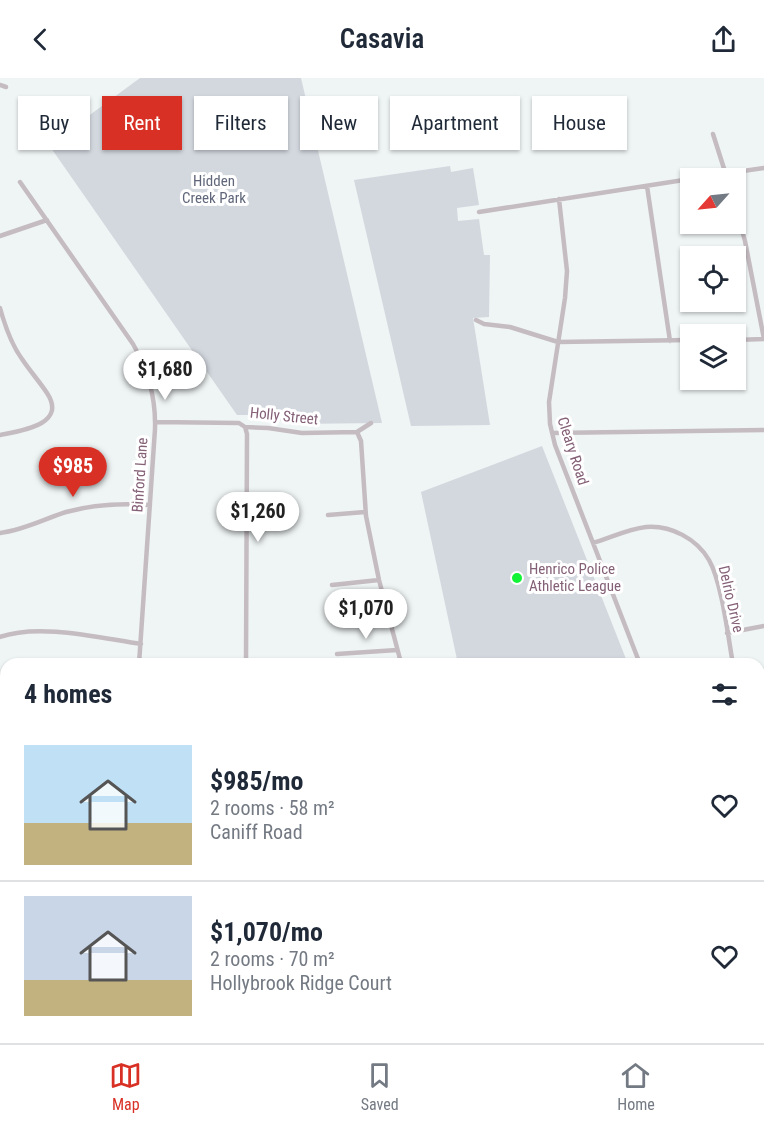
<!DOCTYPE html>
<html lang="en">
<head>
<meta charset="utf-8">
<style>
	body { margin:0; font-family:"Roboto Condensed",sans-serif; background:#f6f6f7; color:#1f2937; height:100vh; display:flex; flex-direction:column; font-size:22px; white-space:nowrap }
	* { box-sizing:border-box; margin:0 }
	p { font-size:20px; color:#747a83 }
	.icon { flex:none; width:33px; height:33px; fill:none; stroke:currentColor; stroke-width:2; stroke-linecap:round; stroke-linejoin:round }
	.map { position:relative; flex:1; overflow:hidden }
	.sheet { position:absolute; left:0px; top:580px; width:765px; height:386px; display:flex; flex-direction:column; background:#fff; border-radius:18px 18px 0 0; box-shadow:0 2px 4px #0004 }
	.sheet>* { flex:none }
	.top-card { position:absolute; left:18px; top:18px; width:729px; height:54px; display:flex; gap:12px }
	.needle { width:39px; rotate:243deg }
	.controls { position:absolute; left:680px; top:90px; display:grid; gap:12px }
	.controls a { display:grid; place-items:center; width:66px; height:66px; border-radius:0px; background:#fff; box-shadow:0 2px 4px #0004; font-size:30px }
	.price { position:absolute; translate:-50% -51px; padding:0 14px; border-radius:21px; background:#fff; color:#222; font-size:20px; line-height:39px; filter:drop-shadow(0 2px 3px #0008) }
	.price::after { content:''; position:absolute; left:50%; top:36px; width:18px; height:14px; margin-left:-9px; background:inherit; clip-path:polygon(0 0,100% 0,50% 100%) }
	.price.current { background:#d93025; color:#fff }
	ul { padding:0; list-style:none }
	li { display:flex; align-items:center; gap:18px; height:150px; padding:0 24px }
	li+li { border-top:2px solid #e0e1e3 }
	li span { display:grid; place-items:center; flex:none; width:168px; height:120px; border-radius:0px; color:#555 }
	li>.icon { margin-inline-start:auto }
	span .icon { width:72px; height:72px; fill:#fffc; stroke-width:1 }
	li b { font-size:26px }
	h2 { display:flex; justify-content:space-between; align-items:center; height:72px; padding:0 24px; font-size:26px }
	.chip { padding:0 21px; border-radius:0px; background:#fff; box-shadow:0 2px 4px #0004; font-size:21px; line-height:54px }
	.chip.current { background:#d93025; color:#fff }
	header { display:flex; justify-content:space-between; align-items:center; height:78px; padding:0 24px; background:#fff; font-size:27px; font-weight:600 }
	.tab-bar { display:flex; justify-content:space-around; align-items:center; height:84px; border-top:2px solid #e0e1e3; background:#fff; font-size:16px; color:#747a83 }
	.tab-bar a { display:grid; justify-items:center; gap:3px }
	.tab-bar .current { color:#d93025 }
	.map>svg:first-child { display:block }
	.green { fill:#d3d8df }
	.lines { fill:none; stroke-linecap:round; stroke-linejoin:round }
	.minor { stroke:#c5bcc2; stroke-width:4.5 }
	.poi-dot { fill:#11f334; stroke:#fff; stroke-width:2 }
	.labels { text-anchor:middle; stroke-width:6; stroke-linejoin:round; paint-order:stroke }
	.park-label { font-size:15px; fill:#60677a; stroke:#fff }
	.street-label { font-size:15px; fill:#846077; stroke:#fff }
	.poi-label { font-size:15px; fill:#846077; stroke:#fff; text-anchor:start }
</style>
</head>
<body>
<header><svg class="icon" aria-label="back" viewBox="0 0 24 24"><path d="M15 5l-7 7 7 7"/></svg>Casavia<svg class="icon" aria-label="share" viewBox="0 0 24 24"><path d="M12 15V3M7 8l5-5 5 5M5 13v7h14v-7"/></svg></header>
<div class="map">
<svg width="764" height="965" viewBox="0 0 764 965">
	<rect width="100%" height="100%" fill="#eff4f4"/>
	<!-- green -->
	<path class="green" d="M 140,0 L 301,0 L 382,345 L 292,346 L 260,337 L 237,337 L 49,67 Z
		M 450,88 L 451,94 L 473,90 L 479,127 L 457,130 L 458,143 L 479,141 L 484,177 L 490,177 L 489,239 L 473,240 L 490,347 L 411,348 L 354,102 Z
		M 542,368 L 628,586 L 458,586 L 421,414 Z"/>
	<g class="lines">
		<!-- minor -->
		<path class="minor" d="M 0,7 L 6,9
			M 713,56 L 727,100
			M 694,100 L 764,90
			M 20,104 L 133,266 C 148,292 156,321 155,351 L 139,586
			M 647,108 L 670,263
			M 559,121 L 567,193 L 565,220 L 549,324 L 550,346 L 555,367 L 640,586
			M 735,127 L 745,163 L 764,261
			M 479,134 L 690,101
			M 0,158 L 47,142
			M 0,230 C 5,248 11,266 22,281 C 30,293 39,303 47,315 C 68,347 20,353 0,357
			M 476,242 L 484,246 L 510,249 L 558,264 L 690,262
			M 735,262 L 764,261
			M 155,344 L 239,345 L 245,349 L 268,350 L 302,355 L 357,354 L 371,345
			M 245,349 L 247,356 L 246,586
			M 357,354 L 361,363 L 366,438 L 379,502 L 400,581 L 399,586
			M 552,355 L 764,352
			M 328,437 L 365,434
			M 0,455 C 24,452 44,441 66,434 C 94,426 121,425 150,427
			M 593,465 C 610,460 628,451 646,449 C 671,447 697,461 709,482 C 722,505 728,559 733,586
			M 332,507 L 379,502
			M 727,555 L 764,548
			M 0,559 C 39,545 100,560 141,566
			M 337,576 L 397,572
			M 759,729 L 764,756
			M 0,730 L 6,730
			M 759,813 L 764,812
			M 0,897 L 6,897
			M 592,960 L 592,965
			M 48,965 L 48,960
			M 137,965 L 138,960
			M 227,965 L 227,960
			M 325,965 L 326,960
			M 462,965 L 463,960
			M 505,965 L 505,960
			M 683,965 L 683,960"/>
	</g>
	<!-- markers -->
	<circle class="poi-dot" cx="517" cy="500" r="6"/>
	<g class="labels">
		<!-- park labels -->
		<g class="park-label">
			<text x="214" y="108">Hidden<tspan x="214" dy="17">Creek Park</tspan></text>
		</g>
		<!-- street labels -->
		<g class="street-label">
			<text transform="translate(284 338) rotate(6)" y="5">Holly Street</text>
			<text transform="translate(573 373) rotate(72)" y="5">Cleary Road</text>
			<text transform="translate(140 397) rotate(-86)" y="5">Binford Lane</text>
			<text transform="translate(731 521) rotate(77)" y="5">Delrio Drive</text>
		</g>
		<!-- poi labels -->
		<g class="poi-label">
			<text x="529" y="496">Henrico Police<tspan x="529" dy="17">Athletic League</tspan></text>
		</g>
	</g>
</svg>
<div class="controls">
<a><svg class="needle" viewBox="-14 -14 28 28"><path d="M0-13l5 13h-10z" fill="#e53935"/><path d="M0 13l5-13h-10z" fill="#747a83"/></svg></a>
<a><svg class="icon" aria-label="locate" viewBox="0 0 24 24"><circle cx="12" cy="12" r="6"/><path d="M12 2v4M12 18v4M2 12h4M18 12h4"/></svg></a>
<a><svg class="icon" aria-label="layers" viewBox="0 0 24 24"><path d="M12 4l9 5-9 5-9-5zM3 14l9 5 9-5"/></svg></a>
</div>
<b class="price" style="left:165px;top:323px">$1,680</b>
<b class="price current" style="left:73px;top:420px">$985</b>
<b class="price" style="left:258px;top:465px">$1,260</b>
<b class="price" style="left:366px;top:562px">$1,070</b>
<div class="top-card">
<a class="chip">Buy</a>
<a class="chip current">Rent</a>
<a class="chip">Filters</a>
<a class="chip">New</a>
<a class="chip">Apartment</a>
<a class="chip">House</a>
</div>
<section class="sheet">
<h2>4 homes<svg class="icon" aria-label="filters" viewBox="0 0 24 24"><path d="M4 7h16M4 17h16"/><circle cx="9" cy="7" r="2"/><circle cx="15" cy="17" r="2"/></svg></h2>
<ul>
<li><span style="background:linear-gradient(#bfe0f5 65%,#c2b280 0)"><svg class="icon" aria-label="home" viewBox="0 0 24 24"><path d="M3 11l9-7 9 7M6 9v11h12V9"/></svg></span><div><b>$985/mo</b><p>2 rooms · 58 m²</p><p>Caniff Road</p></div><svg class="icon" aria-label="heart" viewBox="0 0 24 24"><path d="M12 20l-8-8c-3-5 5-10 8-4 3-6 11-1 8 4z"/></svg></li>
<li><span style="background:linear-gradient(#c9d6e8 70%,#c2b280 0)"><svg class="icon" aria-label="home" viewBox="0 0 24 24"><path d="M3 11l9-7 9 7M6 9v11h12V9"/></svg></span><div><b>$1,070/mo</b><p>2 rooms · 70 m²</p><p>Hollybrook Ridge Court</p></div><svg class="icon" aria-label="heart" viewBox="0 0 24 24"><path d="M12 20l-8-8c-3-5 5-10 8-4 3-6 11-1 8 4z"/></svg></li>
</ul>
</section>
</div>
<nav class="tab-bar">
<a class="current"><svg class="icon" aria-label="map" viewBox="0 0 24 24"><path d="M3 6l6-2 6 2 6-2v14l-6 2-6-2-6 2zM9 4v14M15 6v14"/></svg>Map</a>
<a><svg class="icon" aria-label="saved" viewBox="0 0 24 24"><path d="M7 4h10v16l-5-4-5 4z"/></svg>Saved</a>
<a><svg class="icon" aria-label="home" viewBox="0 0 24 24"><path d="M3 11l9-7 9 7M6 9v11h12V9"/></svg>Home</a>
</nav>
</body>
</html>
